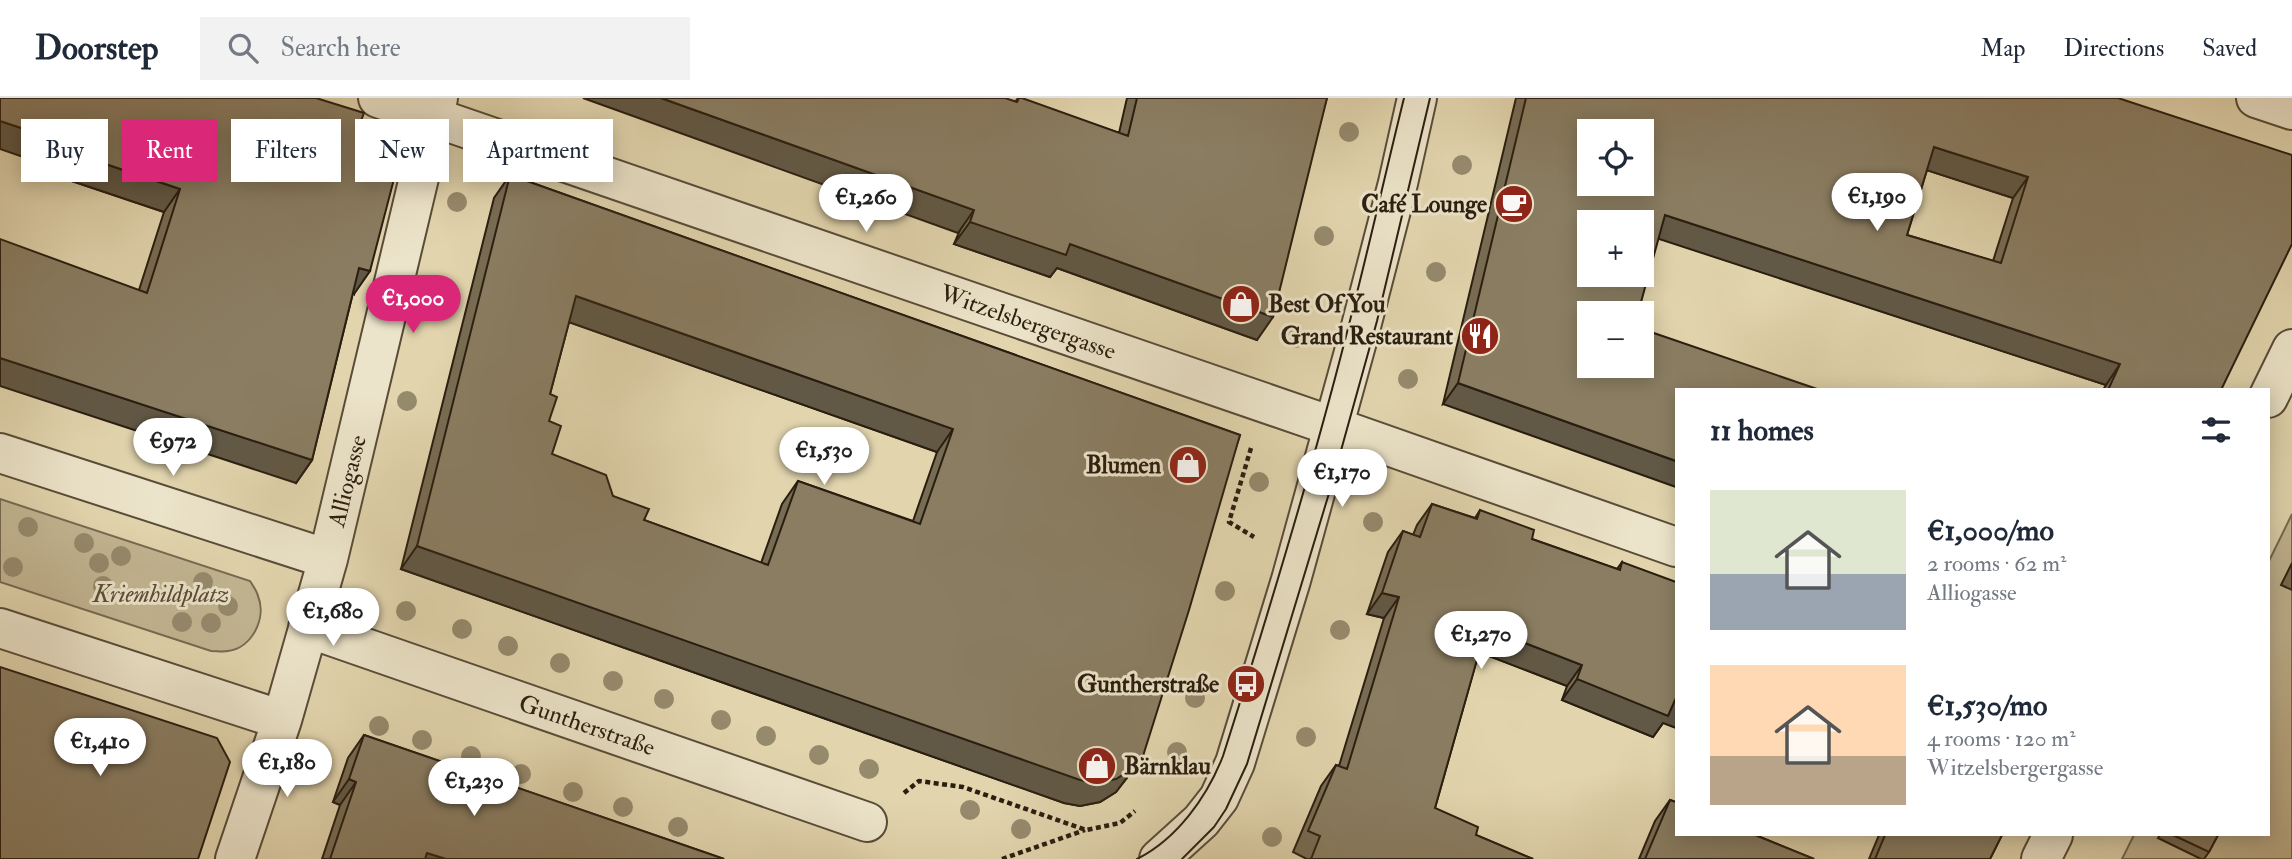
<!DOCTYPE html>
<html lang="en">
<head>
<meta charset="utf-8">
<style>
	body { margin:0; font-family:"IM FELL Double Pica",serif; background:#f2f2f3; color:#1f2937; height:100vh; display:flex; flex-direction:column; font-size:26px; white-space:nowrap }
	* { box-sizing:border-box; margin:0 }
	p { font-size:23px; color:#747a83 }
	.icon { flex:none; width:38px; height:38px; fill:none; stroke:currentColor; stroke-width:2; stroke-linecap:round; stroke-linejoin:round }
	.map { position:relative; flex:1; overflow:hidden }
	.sheet { position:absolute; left:1675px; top:290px; width:595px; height:448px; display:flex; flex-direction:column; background:#fff; border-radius:0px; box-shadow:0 4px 18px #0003 }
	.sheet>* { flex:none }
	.guide { position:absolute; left:21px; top:21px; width:665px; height:63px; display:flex; gap:14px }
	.fabs { position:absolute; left:1577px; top:21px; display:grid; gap:14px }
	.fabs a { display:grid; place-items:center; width:77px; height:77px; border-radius:0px; background:#fff; box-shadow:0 4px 18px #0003; font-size:35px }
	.price { position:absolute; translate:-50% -60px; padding:0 16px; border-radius:24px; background:#fff; color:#222; font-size:23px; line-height:46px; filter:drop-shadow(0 2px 4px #0008) }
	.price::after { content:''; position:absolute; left:50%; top:42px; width:21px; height:16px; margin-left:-10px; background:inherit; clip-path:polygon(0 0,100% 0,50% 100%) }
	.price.on { background:#db2777; color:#fff }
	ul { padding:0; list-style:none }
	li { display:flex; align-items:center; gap:21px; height:175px; padding:0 35px }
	li span { display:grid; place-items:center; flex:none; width:196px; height:140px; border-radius:0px; color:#555 }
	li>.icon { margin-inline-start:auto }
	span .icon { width:84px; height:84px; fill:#fffc; stroke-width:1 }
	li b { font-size:30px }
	h2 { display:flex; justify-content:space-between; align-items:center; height:84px; padding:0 35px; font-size:30px }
	.pill { padding:0 24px; border-radius:0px; background:#fff; box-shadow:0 4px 18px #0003; font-size:24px; line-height:63px }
	.pill.on { background:#db2777; color:#fff }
	header { display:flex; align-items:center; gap:42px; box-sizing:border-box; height:98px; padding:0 35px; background:#fff; border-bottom:2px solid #e0e1e3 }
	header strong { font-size:33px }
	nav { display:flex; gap:38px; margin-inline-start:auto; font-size:24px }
	.search { width:490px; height:63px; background:#f2f2f3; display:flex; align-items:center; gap:18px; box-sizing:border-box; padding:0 24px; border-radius:0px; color:#747a83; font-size:26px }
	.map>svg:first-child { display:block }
	.green { fill:#c3b693; stroke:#766a52; stroke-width:2 }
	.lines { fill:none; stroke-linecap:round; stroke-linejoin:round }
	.minor-casing { stroke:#584c38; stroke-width:42 }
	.tertiary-casing { stroke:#584c38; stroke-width:42 }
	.path { stroke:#2a1e10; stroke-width:4.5; stroke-dasharray:5 3.5; stroke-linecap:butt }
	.minor { stroke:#ece4ca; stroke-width:38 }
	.tertiary { stroke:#ece4ca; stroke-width:38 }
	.tram { stroke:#2a1e10; stroke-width:2 }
	.tree { fill:#968a6d }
	.wall { fill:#776c54; stroke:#2a1e10; stroke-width:2; fill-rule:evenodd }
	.shaded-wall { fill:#615845; stroke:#2a1e10; stroke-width:2 }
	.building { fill:#8a7d62; stroke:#2a1e10; stroke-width:2; fill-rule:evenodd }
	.labels { text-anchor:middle; stroke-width:6; stroke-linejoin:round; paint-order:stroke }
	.poi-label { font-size:24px; font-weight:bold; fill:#2a1e10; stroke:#ece4ca; text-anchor:end }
	.street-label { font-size:24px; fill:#2a1e10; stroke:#ece4ca }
	.park-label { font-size:24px; font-style:italic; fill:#584c37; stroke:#ece4ca }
</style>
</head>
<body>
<header>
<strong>Doorstep</strong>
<div class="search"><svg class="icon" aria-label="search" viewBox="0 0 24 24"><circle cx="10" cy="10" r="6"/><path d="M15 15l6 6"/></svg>Search here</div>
<nav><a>Map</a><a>Directions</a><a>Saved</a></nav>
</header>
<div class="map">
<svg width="2292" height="761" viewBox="0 0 2292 761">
	<rect width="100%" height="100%" fill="#e2d5ae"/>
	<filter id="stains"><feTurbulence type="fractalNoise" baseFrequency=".00286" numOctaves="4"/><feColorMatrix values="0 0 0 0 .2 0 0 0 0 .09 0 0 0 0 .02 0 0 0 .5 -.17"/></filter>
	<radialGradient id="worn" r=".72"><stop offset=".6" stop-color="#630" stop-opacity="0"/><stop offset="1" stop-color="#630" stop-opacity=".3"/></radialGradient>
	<!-- green -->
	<path class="green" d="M 0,401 L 250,483 C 253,488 257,493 258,498 C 267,520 252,550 228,553 C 223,554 217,553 211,553 L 0,484 Z
		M 2292,416 L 2292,761 L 2122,761 L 2134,737 L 2268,737 L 2268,465 Z"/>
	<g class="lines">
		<!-- minor casing -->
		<g class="minor-casing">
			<path id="minor" d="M 378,0 L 1323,325 L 1676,449
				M 2256,0 L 2292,12
				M 2268,300 L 2292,251
				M 0,355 L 328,461
				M 0,530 L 282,622
				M 308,530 L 867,724
				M 235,761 L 282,622 L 328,461 L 438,0
				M 2041,761 L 2053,737"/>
		</g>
		<!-- tertiary casing -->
		<g class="tertiary-casing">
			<path id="tertiary" d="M 1159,761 L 1201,723 L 1219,700 L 1235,665 L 1291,482 L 1359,236 L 1398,85 L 1417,0"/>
		</g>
		<!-- path -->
		<path class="path" d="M 1251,350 L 1229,424 L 1254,439
			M 904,695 L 919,683 L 963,689 L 1086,732 L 1120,725 L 1135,713
			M 1002,761 L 1085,732"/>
		<!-- minor -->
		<use href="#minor" class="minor"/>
		<!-- tertiary -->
		<use href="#tertiary" class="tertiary"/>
		<!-- tram -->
		<path class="tram" d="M 1137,761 C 1177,741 1207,699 1223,658 C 1267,520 1309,382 1345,242 C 1366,162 1384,81 1404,0
			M 1182,761 L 1214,729 L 1226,711 L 1247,666 L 1330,392 L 1377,223 L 1430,0"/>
	</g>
	<!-- trees -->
	<g class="tree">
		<circle cx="1349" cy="34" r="10"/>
		<circle cx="1462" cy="67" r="10"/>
		<circle cx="457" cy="104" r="10"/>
		<circle cx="1324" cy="138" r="10"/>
		<circle cx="1436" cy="174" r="10"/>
		<circle cx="1296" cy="240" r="10"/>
		<circle cx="1408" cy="281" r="10"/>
		<circle cx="407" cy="303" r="10"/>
		<circle cx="1259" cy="384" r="10"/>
		<circle cx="1373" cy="424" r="10"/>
		<circle cx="28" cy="429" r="10"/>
		<circle cx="84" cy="445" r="10"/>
		<circle cx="121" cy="458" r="10"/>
		<circle cx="99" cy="465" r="10"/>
		<circle cx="13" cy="469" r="10"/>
		<circle cx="203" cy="484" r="10"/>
		<circle cx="103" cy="488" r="10"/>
		<circle cx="1225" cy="493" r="10"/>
		<circle cx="228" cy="508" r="10"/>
		<circle cx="406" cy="513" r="10"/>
		<circle cx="182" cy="524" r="10"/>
		<circle cx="211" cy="525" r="10"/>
		<circle cx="462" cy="531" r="10"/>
		<circle cx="1340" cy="532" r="10"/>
		<circle cx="508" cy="548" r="10"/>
		<circle cx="560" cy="565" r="10"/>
		<circle cx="613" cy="583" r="10"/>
		<circle cx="1195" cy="600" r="10"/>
		<circle cx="664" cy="601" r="10"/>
		<circle cx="721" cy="622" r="10"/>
		<circle cx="379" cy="628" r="10"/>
		<circle cx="766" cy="638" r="10"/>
		<circle cx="1306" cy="639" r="10"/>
		<circle cx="422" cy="642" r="10"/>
		<circle cx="1177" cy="654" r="10"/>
		<circle cx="819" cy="657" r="10"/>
		<circle cx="471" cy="658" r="10"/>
		<circle cx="308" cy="660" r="10"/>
		<circle cx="869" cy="671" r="10"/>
		<circle cx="521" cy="676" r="10"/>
		<circle cx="573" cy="694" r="10"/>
		<circle cx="623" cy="709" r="10"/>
		<circle cx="970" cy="712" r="10"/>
		<circle cx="678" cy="729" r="10"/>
		<circle cx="1021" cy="731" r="10"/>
		<circle cx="1272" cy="739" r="10"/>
	</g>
	<!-- wall -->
	<path class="wall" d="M 0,0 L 359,28 L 354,196 L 353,195 L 312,362 L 296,385 L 139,192 L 164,114 L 33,70 L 35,63 Z
		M 1018,0 L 1119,35 L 1127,0 L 1327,0 L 1257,242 L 1057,170 L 1050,179 L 954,146 L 1015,4 Z
		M 1516,0 L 2118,0 L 2221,292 L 2103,292 L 2106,287 L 1658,140 L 1443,306 ZM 1927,72 L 2013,100 L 1993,163 L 1907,137 Z
		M 510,77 L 1240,337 L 1127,680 L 1116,694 L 1100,704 L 1080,708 L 1064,705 L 401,471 L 494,100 ZM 569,224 L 937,354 L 913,423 L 798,383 L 782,406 L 761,465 L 644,422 L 613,398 L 552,356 L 549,323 L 550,296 Z
		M 1432,406 L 1475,420 L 1480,412 L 1532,441 L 1617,471 L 1622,464 L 1663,625 L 1653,639 L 1562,602 L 1567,588 L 1479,554 L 1435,710 L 1476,737 L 1533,761 L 1304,761 L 1305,760 L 1293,754 L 1321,688 L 1336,667 L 1339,668 L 1384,520 L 1367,516 L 1388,454 L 1403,433 L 1413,437 L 1417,427 Z
		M 2292,465 L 2292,492 L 2281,487 Z
		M 364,637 L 724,761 L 322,761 L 340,707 L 333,704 L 348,660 Z
		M 1670,702 L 1814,761 L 1639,761 L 1655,723 Z
		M 1879,737 L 2002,737 L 1990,761 L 1869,761 Z
		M 2160,737 L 2218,737 L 2209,754 L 2204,761 L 2201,761 L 2158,740 Z"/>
	<!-- shaded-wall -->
	<path class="shaded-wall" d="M 583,0 L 661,0 L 974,112 L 958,135 Z
		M 0,23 L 51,40 L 35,63 L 0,51 Z
		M 49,47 L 180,91 L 164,114 L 33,70 Z
		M 1934,49 L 2028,79 L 2013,100 L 1920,70 Z
		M 1665,117 L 2120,266 L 2106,287 L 1650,138 Z
		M 970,124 L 1070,146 L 1273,219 L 1257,242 L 1057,170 L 1050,179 L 954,146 Z
		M 359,170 L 370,173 L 354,196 L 343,193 Z
		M 576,198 L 953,331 L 937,354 L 560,221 Z
		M 0,260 L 312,362 L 296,385 L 0,288 Z
		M 1458,285 L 1676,363 L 1676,389 L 1443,306 Z
		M 417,448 L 1143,658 L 1116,694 L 1100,704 L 1080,708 L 1064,705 L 401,471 Z
		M 1382,495 L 1399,499 L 1384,520 L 1367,516 Z
		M 1486,530 L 1582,567 L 1567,588 L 1471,551 Z
		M 1577,581 L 1676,603 L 1676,630 L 1663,625 L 1653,639 L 1562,602 Z
		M 349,681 L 356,684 L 340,707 L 333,704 Z
		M 427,755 L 446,761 L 423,761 Z"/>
	<!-- building -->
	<path class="building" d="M 0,0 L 316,0 L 364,15 L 359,28 L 391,38 L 382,78 L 394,81 L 370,173 L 359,170 L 312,362 L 0,260 L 0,141 L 147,195 L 180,91 L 49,47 L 51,40 L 0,23 Z
		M 661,0 L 1005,0 L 1017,4 L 1019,0 L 1022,0 L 1128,38 L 1137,0 L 1327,0 L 1273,219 L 1070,146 L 1066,157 L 970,124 L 974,112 Z
		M 1526,0 L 2118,0 L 2292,57 L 2292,146 L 2221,292 L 2108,292 L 2120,266 L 1665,117 L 1638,215 L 1589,215 L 1589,268 L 1642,268 L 1642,231 L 1820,292 L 1676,292 L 1676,363 L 1458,285 ZM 1589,33 L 1642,33 L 1642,86 L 1589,86 ZM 1934,49 L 2028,79 L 2001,165 L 1907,137 ZM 1589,124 L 1642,124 L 1642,177 L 1589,177 Z
		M 510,77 L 1240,337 L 1189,512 L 1143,658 L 1132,671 L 1116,681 L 1096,685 L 1080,682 L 417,448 ZM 576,198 L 953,331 L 920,426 L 798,383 L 768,467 L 644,422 L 649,411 L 613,398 L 606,377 L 552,356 L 561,328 L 549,323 L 557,299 L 550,296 Z
		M 1432,406 L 1477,421 L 1480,412 L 1534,432 L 1532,441 L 1620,472 L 1622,464 L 1676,484 L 1676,603 L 1675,602 L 1668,618 L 1577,581 L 1582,567 L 1486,530 L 1435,710 L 1478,729 L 1476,737 L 1533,761 L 1311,761 L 1320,738 L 1308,733 L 1336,667 L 1347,671 L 1399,499 L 1382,495 L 1403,433 L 1420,439 Z
		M 0,569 L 217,640 L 230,664 L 198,761 L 0,761 Z
		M 364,637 L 704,754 L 724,761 L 446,761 L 427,755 L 425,761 L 330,761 L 356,684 L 349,681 Z
		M 1670,702 L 1676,704 L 1676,737 L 1755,737 L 1814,761 L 1645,761 Z
		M 1885,737 L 2002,737 L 1990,761 L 1875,761 Z
		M 2173,737 L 2218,737 L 2209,754 Z"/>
	<!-- icons -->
	<defs>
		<g id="cafe-disc" transform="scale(2.0125)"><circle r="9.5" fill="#8f2418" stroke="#ece4ca"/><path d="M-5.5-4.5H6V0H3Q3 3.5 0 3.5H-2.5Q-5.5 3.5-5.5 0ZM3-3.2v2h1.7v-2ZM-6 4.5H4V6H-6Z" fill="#fff"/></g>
		<g id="shop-disc" transform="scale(2.0125)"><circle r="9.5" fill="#8f2418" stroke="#ece4ca"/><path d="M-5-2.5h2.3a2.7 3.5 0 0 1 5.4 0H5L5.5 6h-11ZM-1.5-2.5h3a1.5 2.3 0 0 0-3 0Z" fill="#fff"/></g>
		<g id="restaurant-disc" transform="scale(2.0125)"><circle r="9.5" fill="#8f2418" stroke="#ece4ca"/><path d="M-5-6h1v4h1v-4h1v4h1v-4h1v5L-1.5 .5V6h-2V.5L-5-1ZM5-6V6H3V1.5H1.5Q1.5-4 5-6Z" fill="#fff"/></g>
		<g id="bus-disc" transform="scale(2.0125)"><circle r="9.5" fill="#8f2418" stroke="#ece4ca"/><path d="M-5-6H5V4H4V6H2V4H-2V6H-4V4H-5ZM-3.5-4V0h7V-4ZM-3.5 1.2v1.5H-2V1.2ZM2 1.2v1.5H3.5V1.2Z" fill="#fff"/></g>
	</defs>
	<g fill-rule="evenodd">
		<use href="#cafe-disc" x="1514" y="106"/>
		<use href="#shop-disc" x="1241" y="206"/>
		<use href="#restaurant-disc" x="1480" y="238"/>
		<use href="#shop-disc" x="1188" y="367"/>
		<use href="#bus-disc" x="1246" y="586"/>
		<use href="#shop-disc" x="1097" y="668"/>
	</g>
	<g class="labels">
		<!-- poi labels -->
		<g class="poi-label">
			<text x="1487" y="114">Café Lounge</text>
			<text x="1268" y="214" text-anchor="start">Best Of You</text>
			<text x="1453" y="246">Grand Restaurant</text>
			<text x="1161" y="375">Blumen</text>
			<text x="1219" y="594">Guntherstraße</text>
			<text x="1124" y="676" text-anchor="start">Bärnklau</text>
		</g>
		<!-- street labels -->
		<g class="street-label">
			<text transform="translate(1028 224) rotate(19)" y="8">Witzelsbergergasse</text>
			<text transform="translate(347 383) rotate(-76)" y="8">Alliogasse</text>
			<text transform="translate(587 627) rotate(19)" y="8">Guntherstraße</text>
		</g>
		<!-- park labels -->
		<g class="park-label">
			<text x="161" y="504">Kriemhildplatz</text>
		</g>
	</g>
	<rect width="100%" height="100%" filter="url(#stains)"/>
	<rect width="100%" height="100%" fill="url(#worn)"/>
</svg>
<div class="fabs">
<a><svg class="icon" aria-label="locate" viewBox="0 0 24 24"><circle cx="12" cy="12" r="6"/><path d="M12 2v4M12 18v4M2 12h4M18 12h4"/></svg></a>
<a>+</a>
<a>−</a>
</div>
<b class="price" style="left:1877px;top:135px">€1,190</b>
<b class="price" style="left:866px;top:136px">€1,260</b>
<b class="price on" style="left:413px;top:237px">€1,000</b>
<b class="price" style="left:173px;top:380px">€972</b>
<b class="price" style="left:824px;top:389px">€1,530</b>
<b class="price" style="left:1342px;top:411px">€1,170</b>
<b class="price" style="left:333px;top:550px">€1,680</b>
<b class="price" style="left:1481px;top:573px">€1,270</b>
<b class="price" style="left:100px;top:680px">€1,410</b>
<b class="price" style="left:287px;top:701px">€1,180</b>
<b class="price" style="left:474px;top:720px">€1,230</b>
<div class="guide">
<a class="pill">Buy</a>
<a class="pill on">Rent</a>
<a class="pill">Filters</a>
<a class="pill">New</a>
<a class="pill">Apartment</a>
</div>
<section class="sheet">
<h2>11 homes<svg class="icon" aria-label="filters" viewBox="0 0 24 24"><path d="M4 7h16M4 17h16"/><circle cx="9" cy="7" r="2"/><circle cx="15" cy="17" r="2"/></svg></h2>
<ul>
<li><span style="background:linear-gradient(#dfe7d0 60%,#9aa5b1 0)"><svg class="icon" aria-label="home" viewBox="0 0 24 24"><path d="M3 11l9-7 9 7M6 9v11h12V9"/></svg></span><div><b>€1,000/mo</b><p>2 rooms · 62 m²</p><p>Alliogasse</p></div></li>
<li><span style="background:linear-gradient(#ffd9b3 65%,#b9a48a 0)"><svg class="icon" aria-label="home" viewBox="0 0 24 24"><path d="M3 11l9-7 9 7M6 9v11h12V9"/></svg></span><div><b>€1,530/mo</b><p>4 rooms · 120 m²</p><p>Witzelsbergergasse</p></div></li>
</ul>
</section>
</div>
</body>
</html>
